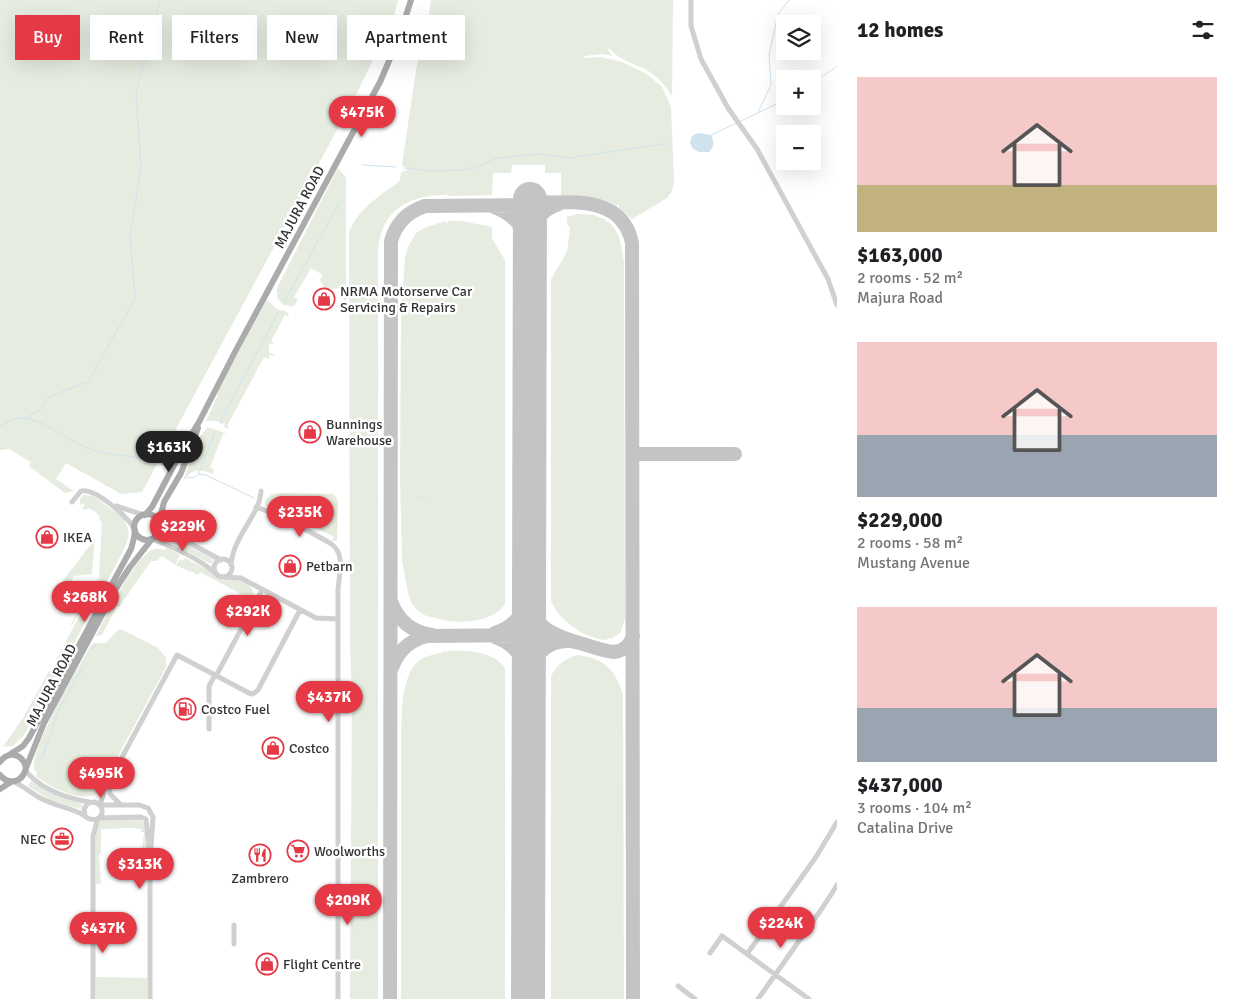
<!DOCTYPE html>
<html lang="en">
<head>
<meta charset="utf-8">
<style>
	body { margin:0; font-family:Signika,sans-serif; background:#f2f2f2; color:#202124; height:100vh; display:flex; flex-direction:column; font-size:19px; white-space:nowrap }
	* { box-sizing:border-box; margin:0 }
	p { font-size:16px; color:#757577 }
	.icon { flex:none; width:28px; height:28px; fill:none; stroke:currentColor; stroke-width:2; stroke-linecap:round; stroke-linejoin:round }
	.map { position:relative; flex:1; overflow:hidden }
	.sheet { display:flex; flex-direction:column; background:#fff; width:400px }
	.sheet>* { flex:none }
	.hud { position:absolute; left:15px; top:15px; width:475px; height:45px; display:flex; gap:10px }
	.controls { position:absolute; left:776px; top:15px; display:grid; gap:10px }
	.controls a { display:grid; place-items:center; width:45px; height:45px; border-radius:0px; background:#fff; box-shadow:0 5px 20px #0002; font-size:25px }
	.price { position:absolute; translate:-50% -42px; padding:0 11px; border-radius:18px; background:#e63946; color:#fff; font-size:16px; line-height:32px; filter:drop-shadow(0 1px 2px #0008) }
	.price::after { content:''; position:absolute; left:50%; top:30px; width:15px; height:11px; margin-left:-8px; background:inherit; clip-path:polygon(0 0,100% 0,50% 100%) }
	.price.active { background:#222; color:#fff }
	ul { padding:0; list-style:none }
	li { display:grid; align-content:center; gap:10px; height:265px; padding:0 20px }
	li span { display:grid; place-items:center; height:155px; border-radius:0px; color:#555 }
	li>.icon { margin-inline-start:auto }
	span .icon { width:90px; height:90px; fill:#fffc; stroke-width:1 }
	li b { font-size:21px }
	h2 { display:flex; justify-content:space-between; align-items:center; height:60px; padding:0 20px; font-size:21px }
	.pill { padding:0 18px; border-radius:0px; background:#fff; box-shadow:0 5px 20px #0002; font-size:18px; line-height:45px }
	.pill.active { background:#e63946; color:#fff }
	main { display:flex; flex:1; min-height:0 }
	.map>svg:first-child { display:block }
	.green { fill:#e6ecdf }
	.water { fill:#cfe2ee }
	.lines { fill:none; stroke-linecap:round; stroke-linejoin:round }
	.stream { stroke:#cfe2ee; stroke-width:1 }
	.taxiway { stroke:#c4c4c4; stroke-width:14 }
	.runway { stroke:#c4c4c4; stroke-width:34 }
	.minor { stroke:#d0d0d0; stroke-width:5 }
	.major { stroke:#ababab; stroke-width:6 }
	.labels { text-anchor:middle; stroke-width:5; stroke-linejoin:round; paint-order:stroke }
	.street-label { font-size:14px; fill:#333; stroke:#fff }
	.poi-label { font-size:14px; fill:#333; stroke:#fff; text-anchor:start }
</style>
</head>
<body>
<main>
<div class="map">
<svg width="837" height="999" viewBox="0 0 837 999">
	<rect width="100%" height="100%" fill="#fff"/>
	<!-- green -->
	<path class="green" d="M 0,0 L 398,0 L 394,16 L 359,89 L 142,492 L 121,494 L 66,463 L 56,479 L 74,491 L 65,493 L 29,466 L 31,462 L 9,449 L 0,450 Z
		M 431,0 L 673,0 L 672,96 C 665,85 658,77 647,70 C 633,63 619,60 609,48 L 608,49 L 612,56 L 603,54 L 584,56 L 584,58 L 601,57 L 622,62 L 647,74 L 662,87 L 671,107 L 674,183 L 671,193 L 667,198 L 632,219 L 619,208 L 619,205 L 616,205 L 610,202 L 593,197 L 561,195 L 561,173 L 545,173 L 545,165 L 512,165 L 511,173 L 493,173 L 492,195 L 448,196 L 447,193 L 446,195 C 408,195 381,210 378,251 L 378,999 L 350,999 L 352,697 L 350,641 L 349,232 C 359,209 375,199 396,184 L 400,180 L 401,173 L 408,169 L 402,165 L 416,70 L 428,21 Z
		M 338,168 L 346,178 L 346,314 L 344,314 L 344,288 L 325,289 L 320,280 L 323,275 L 311,268 L 294,297 L 298,300 L 294,306 L 283,305 L 277,298 L 277,288 Z
		M 577,214 L 594,215 L 606,220 L 606,222 L 609,222 C 621,234 622,247 624,263 L 625,619 L 620,633 L 611,639 L 608,638 L 607,640 C 586,640 559,620 551,601 L 551,279 L 567,252 L 570,228 L 567,224 L 567,217 Z
		M 446,221 L 447,224 L 448,221 L 461,221 L 492,227 L 492,238 L 505,260 L 505,604 C 494,621 467,623 448,621 L 448,619 L 447,621 L 424,615 L 418,611 L 412,604 L 408,593 L 402,560 L 400,478 L 401,319 L 405,258 L 408,247 L 416,233 L 426,227 Z
		M 267,300 L 277,309 L 285,311 L 289,314 L 288,316 L 285,315 L 271,341 L 274,344 L 269,344 L 269,353 L 274,354 L 274,359 L 273,355 L 269,355 L 269,359 L 264,357 L 227,426 L 230,429 L 224,427 L 225,423 L 221,424 L 218,421 L 206,421 L 218,395 L 216,394 Z
		M 207,428 L 211,428 L 227,434 L 223,434 L 210,467 L 214,470 L 213,474 C 201,469 191,468 185,480 L 184,478 L 199,438 Z
		M 283,493 L 333,494 L 336,497 L 338,501 L 337,541 L 332,541 L 334,537 L 277,507 L 275,510 L 265,505 L 265,500 L 272,494 Z
		M 83,495 L 93,496 L 125,519 L 124,521 C 132,533 128,541 122,553 L 70,651 L 63,659 L 60,658 L 59,662 L 56,660 L 100,577 L 99,576 L 72,625 L 71,624 L 99,575 L 102,523 L 99,518 L 100,517 L 94,510 L 92,511 L 90,508 L 84,510 L 82,508 L 84,507 L 84,504 L 81,504 L 82,507 L 80,505 L 80,499 Z
		M 172,537 L 213,559 L 211,564 L 169,542 Z
		M 95,539 L 92,574 L 74,576 L 62,600 L 57,601 L 51,596 Z
		M 167,548 L 180,555 L 175,565 L 162,556 L 157,561 L 151,561 L 119,607 L 117,606 L 102,635 L 96,636 C 106,617 134,558 152,550 C 156,548 160,549 164,550 Z
		M 185,558 L 210,571 L 219,579 C 224,580 226,579 231,578 C 245,577 259,589 251,603 L 247,602 L 248,598 L 202,573 L 200,572 L 198,575 L 191,571 L 190,572 L 176,565 L 180,559 L 183,561 Z
		M 121,629 L 158,648 L 166,658 L 166,667 L 98,793 C 83,804 49,787 36,776 L 37,773 C 34,770 33,767 34,762 C 42,727 73,678 91,645 L 94,643 L 106,643 L 117,631 Z
		M 447,651 L 447,654 L 448,651 C 467,650 493,651 505,668 L 505,999 L 401,999 L 401,740 C 402,717 400,674 420,660 C 428,655 438,654 447,651 Z
		M 578,655 C 605,659 615,669 623,695 L 624,999 L 551,999 L 551,676 C 557,665 565,658 578,655 Z
		M 57,662 L 60,664 L 54,682 L 24,735 L 13,746 L 3,747 L 23,718 L 49,671 L 51,672 Z
		M 31,781 L 51,793 L 82,804 L 81,809 L 50,800 L 28,786 Z
		M 139,819 L 144,822 L 147,843 L 147,881 L 142,887 L 141,865 L 144,864 L 144,857 L 141,857 L 144,832 L 141,832 L 141,829 L 131,828 L 101,829 L 101,854 L 99,854 L 101,884 L 96,884 L 96,830 L 101,820 Z
		M 96,977 L 147,978 L 147,999 L 96,999 Z"/>
	<!-- water -->
	<path class="water" d="M 698,133 L 711,135 C 714,142 715,146 709,152 L 699,152 L 692,148 L 690,142 L 692,136 Z"/>
	<g class="lines">
		<!-- stream -->
		<path class="stream" d="M 812,84 L 837,66
			M 757,114 L 771,85 L 769,55 L 778,14 L 789,0
			M 741,121 L 785,100
			M 711,135 L 737,123
			M 362,165 L 396,167
			M 404,168 L 432,171 L 462,170 L 474,168 L 494,159 L 515,156 L 539,154 L 569,158 L 664,144
			M 284,302 L 340,202
			M 25,418 L 39,411 L 47,399 L 65,390 L 88,382 L 135,299 L 130,236 L 141,168 L 136,93 L 160,0
			M 220,422 L 278,313
			M 0,426 C 7,422 17,417 26,418 C 45,421 69,441 88,448 C 113,458 140,454 164,465
			M 199,473 L 215,432
			M 187,478 L 195,477 L 199,474 L 206,475 L 254,498
			M 420,498 L 425,498
			M 269,500 L 325,499
			M 91,650 L 94,646
			M 39,761 L 42,758 L 59,710 L 82,668"/>
		<!-- taxiway -->
		<path class="taxiway" d="M 530,203 C 568,203 622,193 632,243 L 633,999
			M 494,207 C 520,217 526,231 529,258
			M 529,242 C 532,223 540,210 559,204
			M 633,454 L 735,454
			M 529,584 C 529,625 546,634 583,644 C 593,647 603,651 614,652 C 624,651 629,646 633,636
			M 391,601 C 398,621 412,632 432,635
			M 495,633 C 533,621 529,585 529,552
			M 495,637 C 517,644 529,665 529,687
			M 392,668 C 398,651 410,640 427,636 L 539,635 L 560,638 L 575,642
			M 529,677 C 533,658 544,642 566,641
			M 390,999 L 391,241 C 396,223 407,212 425,206 L 530,205"/>
		<!-- runway -->
		<path class="runway" d="M 528,999 L 530,199"/>
		<!-- minor -->
		<path class="minor" d="M 691,0 L 691,26 L 701,59 L 728,108 L 757,149 L 828,279 L 837,305
			M 72,502 L 81,491 C 96,488 126,516 134,528
			M 116,506 L 144,515
			M 256,507 L 281,516 L 330,543 C 346,553 339,573 338,590 L 338,999
			M 160,524 L 169,532 L 221,560
			M 152,539 C 171,546 202,560 216,574
			M214 568a9 9 0 1 1 18 0a9 9 0 1 1-18 0Z
			M 231,565 C 233,536 260,515 261,491
			M 224,577 L 241,578 L 316,618 L 338,619
			M 216,676 L 262,590
			M 209,729 L 209,686 L 215,675
			M 25,770 C 40,789 66,798 89,802
			M 14,782 C 24,786 31,793 40,798 C 53,805 67,807 80,813 C 84,815 86,818 90,819 C 102,823 108,806 94,802 L 88,803 L 84,809 L 85,816
			M 109,784 L 110,794 L 121,805
			M 100,805 L 105,789 L 177,655 L 249,693 L 253,694 L 258,690 L 300,610
			M 100,805 L 139,805 L 148,808 L 153,817 L 151,847
			M 99,818 L 141,817 L 146,819 L 150,853 L 150,999
			M 234,925 L 234,944
			M 710,953 L 722,936 L 809,999
			M 747,954 L 816,857 L 837,822
			M 678,986 L 695,999
			M 93,999 L 93,836 L 98,818
			M 758,999 L 823,907 L 837,885"/>
		<!-- major -->
		<path class="major" d="M134 527a13 13 0 1 1 26 0a13 13 0 1 1-26 0Z
			M 145,515 L 152,507 L 183,448 L 199,422 L 235,352 L 380,82 L 398,40 L 411,0
			M 159,522 L 164,502 L 181,473 L 198,428
			M 9,755 L 23,746 L 29,738 L 131,549 L 134,538 L 135,530
			M 0,762 C 9,750 23,754 26,768 C 23,782 9,786 0,775
			M 26,768 L 44,723 L 117,587 L 130,567 L 152,539
			M 0,789 L 11,782"/>
	</g>
	<!-- icons -->
	<defs>
		<g id="shop-ring" transform="scale(1.125)"><circle r="9.5" fill="#fff" stroke="#e63946" stroke-width="1.5"/><path d="M-5-2.5h2.3a2.7 3.5 0 0 1 5.4 0H5L5.5 6h-11ZM-1.5-2.5h3a1.5 2.3 0 0 0-3 0Z" fill="#e63946"/></g>
		<g id="fuel-ring" transform="scale(1.125)"><circle r="9.5" fill="#fff" stroke="#e63946" stroke-width="1.5"/><path d="M-5.5-6h7V0h2V4h1.3V-2.5L3-4.5l.8-.8L6-3V5H2.5V1h-1V6h-7ZM-4.2-4.7v3.2H.2V-4.7Z" fill="#e63946"/></g>
		<g id="office-ring" transform="scale(1.125)"><circle r="9.5" fill="#fff" stroke="#e63946" stroke-width="1.5"/><path d="M-6-3h4V-5.5h4V-3h4V5H-6ZM-1-4.5V-3h2v-1.5ZM-6 0V1H6V0Z" fill="#e63946"/></g>
		<g id="supermarket-ring" transform="scale(1.125)"><circle r="9.5" fill="#fff" stroke="#e63946" stroke-width="1.5"/><path d="M-6-5.5h2.5l.6 2H6L4.5 2H-2.5L-4.4-4H-6ZM-1.5 3.2a1.3 1.3 0 1 0 .1 0ZM3 3.2a1.3 1.3 0 1 0 .1 0Z" fill="#e63946"/></g>
		<g id="restaurant-ring" transform="scale(1.125)"><circle r="9.5" fill="#fff" stroke="#e63946" stroke-width="1.5"/><path d="M-5-6h1v4h1v-4h1v4h1v-4h1v5L-1.5 .5V6h-2V.5L-5-1ZM5-6V6H3V1.5H1.5Q1.5-4 5-6Z" fill="#e63946"/></g>
	</defs>
	<g fill-rule="evenodd">
		<use href="#shop-ring" x="324" y="299"/>
		<use href="#shop-ring" x="310" y="432"/>
		<use href="#shop-ring" x="47" y="537"/>
		<use href="#shop-ring" x="290" y="566"/>
		<use href="#fuel-ring" x="185" y="709"/>
		<use href="#shop-ring" x="273" y="748"/>
		<use href="#office-ring" x="62" y="839"/>
		<use href="#supermarket-ring" x="298" y="851"/>
		<use href="#restaurant-ring" x="260" y="855"/>
		<use href="#shop-ring" x="267" y="964"/>
	</g>
	<g class="labels">
		<!-- street labels -->
		<g class="street-label">
			<text transform="translate(299 207) rotate(-62)" y="5">MAJURA ROAD</text>
			<text transform="translate(51 685) rotate(-62)" y="5">MAJURA ROAD</text>
		</g>
		<!-- poi labels -->
		<g class="poi-label">
			<text x="340" y="296">NRMA Motorserve Car<tspan x="340" dy="16">Servicing &amp; Repairs</tspan></text>
			<text x="326" y="429">Bunnings<tspan x="326" dy="16">Warehouse</tspan></text>
			<text x="63" y="542">IKEA</text>
			<text x="306" y="571">Petbarn</text>
			<text x="201" y="714">Costco Fuel</text>
			<text x="289" y="753">Costco</text>
			<text x="46" y="844" text-anchor="end">NEC</text>
			<text x="314" y="856">Woolworths</text>
			<text x="260" y="883" text-anchor="middle">Zambrero</text>
			<text x="283" y="969">Flight Centre</text>
		</g>
	</g>
</svg>
<div class="controls">
<a><svg class="icon" aria-label="layers" viewBox="0 0 24 24"><path d="M12 4l9 5-9 5-9-5zM3 14l9 5 9-5"/></svg></a>
<a>+</a>
<a>−</a>
</div>
<b class="price" style="left:362px;top:138px">$475K</b>
<b class="price active" style="left:169px;top:473px">$163K</b>
<b class="price" style="left:300px;top:538px">$235K</b>
<b class="price" style="left:183px;top:552px">$229K</b>
<b class="price" style="left:85px;top:623px">$268K</b>
<b class="price" style="left:248px;top:637px">$292K</b>
<b class="price" style="left:329px;top:723px">$437K</b>
<b class="price" style="left:101px;top:799px">$495K</b>
<b class="price" style="left:140px;top:890px">$313K</b>
<b class="price" style="left:348px;top:926px">$209K</b>
<b class="price" style="left:781px;top:949px">$224K</b>
<b class="price" style="left:103px;top:954px">$437K</b>
<div class="hud">
<a class="pill active">Buy</a>
<a class="pill">Rent</a>
<a class="pill">Filters</a>
<a class="pill">New</a>
<a class="pill">Apartment</a>
</div>
</div>
<section class="sheet">
<h2>12 homes<svg class="icon" aria-label="filters" viewBox="0 0 24 24"><path d="M4 7h16M4 17h16"/><circle cx="9" cy="7" r="2"/><circle cx="15" cy="17" r="2"/></svg></h2>
<ul>
<li><span style="background:linear-gradient(#f6c9c9 70%,#c2b280 0)"><svg class="icon" aria-label="home" viewBox="0 0 24 24"><path d="M3 11l9-7 9 7M6 9v11h12V9"/></svg></span><div><b>$163,000</b><p>2 rooms · 52 m²</p><p>Majura Road</p></div></li>
<li><span style="background:linear-gradient(#f6c9c9 60%,#9aa5b1 0)"><svg class="icon" aria-label="home" viewBox="0 0 24 24"><path d="M3 11l9-7 9 7M6 9v11h12V9"/></svg></span><div><b>$229,000</b><p>2 rooms · 58 m²</p><p>Mustang Avenue</p></div></li>
<li><span style="background:linear-gradient(#f6c9c9 65%,#9aa5b1 0)"><svg class="icon" aria-label="home" viewBox="0 0 24 24"><path d="M3 11l9-7 9 7M6 9v11h12V9"/></svg></span><div><b>$437,000</b><p>3 rooms · 104 m²</p><p>Catalina Drive</p></div></li>
</ul>
</section>
</main>
</body>
</html>
